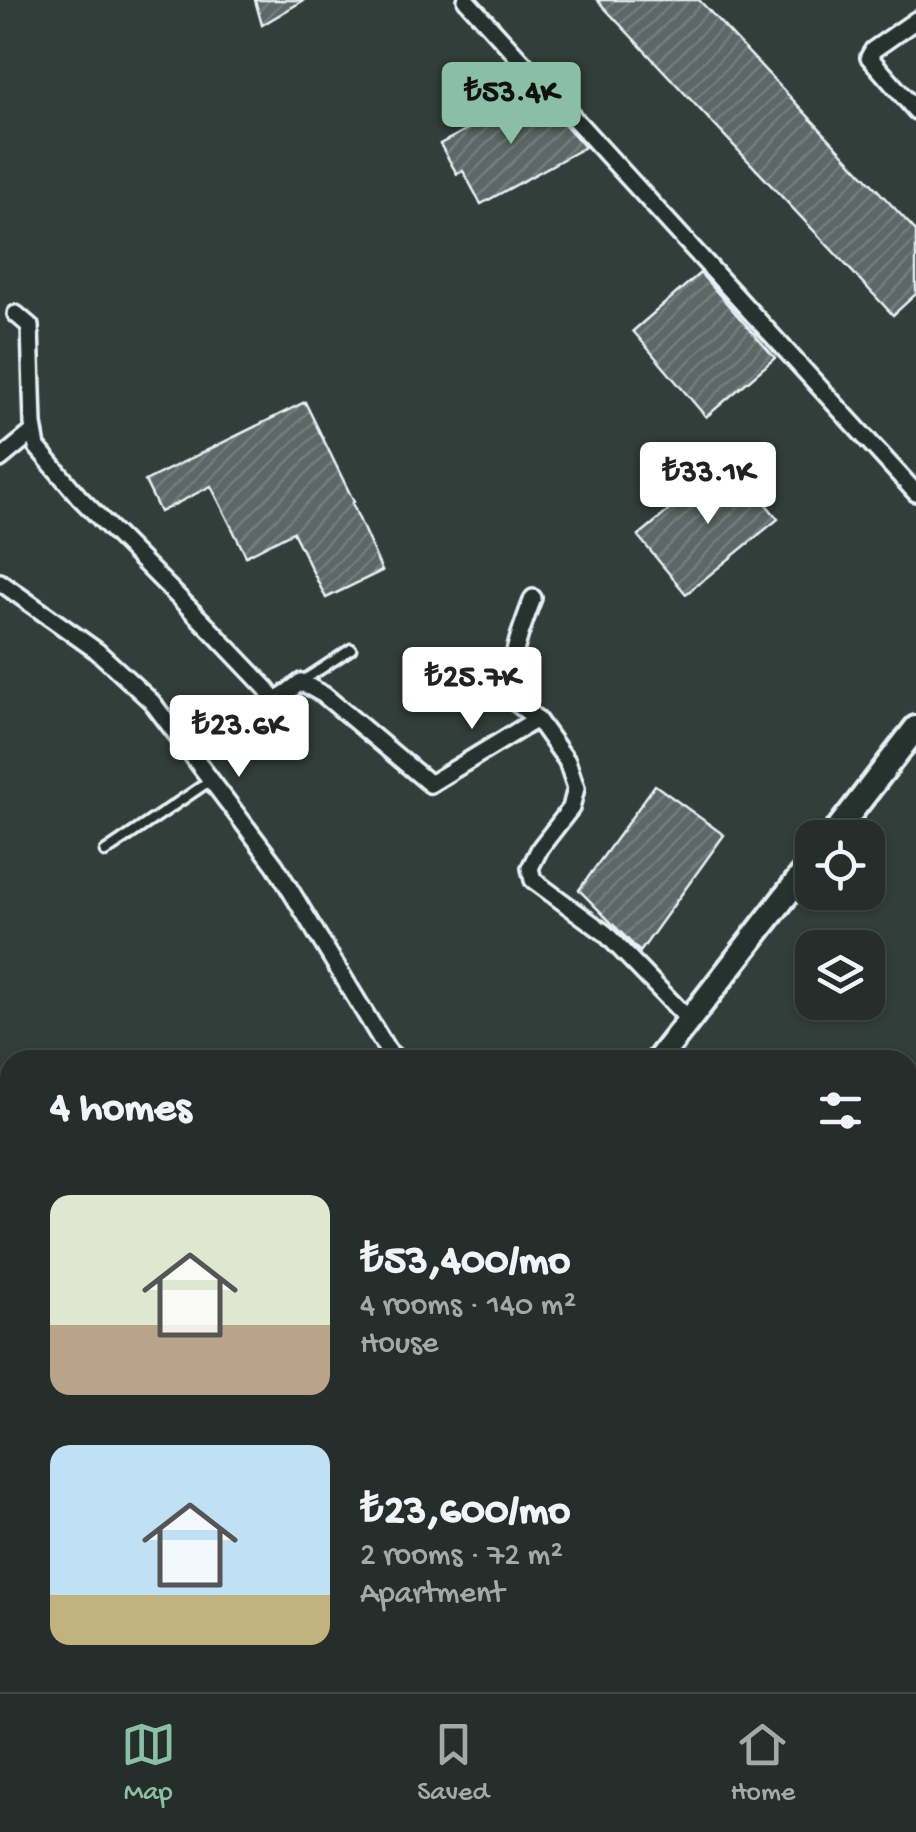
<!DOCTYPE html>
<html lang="en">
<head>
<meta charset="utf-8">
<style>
	body { margin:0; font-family:"Gochi Hand",sans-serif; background:#323a37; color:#f1f3f6; height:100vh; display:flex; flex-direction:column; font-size:38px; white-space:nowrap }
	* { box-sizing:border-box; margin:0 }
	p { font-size:32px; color:#a4a8a9 }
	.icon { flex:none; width:55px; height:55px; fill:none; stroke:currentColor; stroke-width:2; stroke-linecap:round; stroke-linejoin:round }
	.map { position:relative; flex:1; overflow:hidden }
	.panel { position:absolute; left:0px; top:1050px; width:918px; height:642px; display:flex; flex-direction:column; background:#262e2b; border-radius:30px 30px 0 0; box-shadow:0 2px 8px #0004,0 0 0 2px #424a47 }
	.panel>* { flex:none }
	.fabs { position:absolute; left:795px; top:820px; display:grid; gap:20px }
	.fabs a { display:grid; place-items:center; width:90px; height:90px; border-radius:20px; background:#262e2b; box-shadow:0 2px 8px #0004,0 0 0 2px #424a47; font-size:50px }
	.price { position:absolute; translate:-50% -85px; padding:0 22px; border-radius:10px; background:#fff; color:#222; font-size:32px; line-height:65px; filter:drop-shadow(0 2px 5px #0008) }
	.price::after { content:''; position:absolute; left:50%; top:60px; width:30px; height:22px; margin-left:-15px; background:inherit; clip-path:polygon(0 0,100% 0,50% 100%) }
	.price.active { background:#8abfa5; color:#111 }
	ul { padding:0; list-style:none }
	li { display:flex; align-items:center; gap:30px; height:250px; padding:0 50px }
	li span { display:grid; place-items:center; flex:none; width:280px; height:200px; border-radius:20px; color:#555 }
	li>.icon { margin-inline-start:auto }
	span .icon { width:120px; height:120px; fill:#fffc; stroke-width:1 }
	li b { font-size:42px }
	h2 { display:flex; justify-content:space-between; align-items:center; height:120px; padding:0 50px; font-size:42px }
	.tab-bar { display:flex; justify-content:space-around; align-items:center; height:140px; border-top:2px solid #424a47; background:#262e2b; font-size:28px; color:#a4a8a9 }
	.tab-bar a { display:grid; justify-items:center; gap:5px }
	.tab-bar .active { color:#8abfa5 }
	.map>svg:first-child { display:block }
	.building { fill:url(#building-hatch); stroke:#e8f1f8; stroke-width:2.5 }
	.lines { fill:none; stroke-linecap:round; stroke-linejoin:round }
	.lane-casing { stroke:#e8f1f8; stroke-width:15 }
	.street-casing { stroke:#e8f1f8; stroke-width:22 }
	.secondary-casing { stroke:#e8f1f8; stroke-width:30 }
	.highway-casing { stroke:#e8f1f8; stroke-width:35 }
	.lane { stroke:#26332d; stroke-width:8 }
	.street { stroke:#26332d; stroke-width:15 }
	.secondary { stroke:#26332d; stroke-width:22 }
	.highway { stroke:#26332d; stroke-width:28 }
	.tram { stroke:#e8f1f8; stroke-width:2.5 }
</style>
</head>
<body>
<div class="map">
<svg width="916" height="1692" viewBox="0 0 916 1692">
	<defs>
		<pattern id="building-hatch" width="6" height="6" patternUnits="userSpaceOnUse" patternTransform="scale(2.5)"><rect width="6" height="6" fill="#5c6865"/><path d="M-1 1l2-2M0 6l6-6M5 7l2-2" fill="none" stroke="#737e7c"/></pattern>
	</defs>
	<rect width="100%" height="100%" fill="#323e39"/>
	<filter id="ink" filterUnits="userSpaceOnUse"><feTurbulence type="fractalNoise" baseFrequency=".01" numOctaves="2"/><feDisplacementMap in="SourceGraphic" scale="20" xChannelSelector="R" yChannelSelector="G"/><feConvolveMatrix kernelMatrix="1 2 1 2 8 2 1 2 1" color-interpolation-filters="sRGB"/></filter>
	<g filter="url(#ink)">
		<!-- building -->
		<path class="building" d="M 255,0 L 304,0 L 262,25 Z
			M 597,0 L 699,0 L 916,231 L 916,294 L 893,315 Z
			M 535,92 L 585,147 L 481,204 L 463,171 L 457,174 L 440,144 Z
			M 700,273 L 775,358 L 706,417 L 633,331 Z
			M 305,402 L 354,502 L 352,503 L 382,571 L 326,598 L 293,532 L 246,556 L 211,486 L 160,512 L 145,481 Z
			M 730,460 L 778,519 L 686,594 L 638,536 Z
			M 655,785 L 724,835 L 640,952 L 579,890 Z"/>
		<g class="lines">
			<!-- lane casing -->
			<g class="lane-casing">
				<path id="lane" d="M 301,682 L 351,649
					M 105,852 L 211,780"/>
			</g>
			<!-- street casing -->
			<g class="street-casing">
				<path id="street" d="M 466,0 L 916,493
					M 916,20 L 873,50 L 869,57 L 916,111
					M 16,314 L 30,326 L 33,424 L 37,447 L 79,497 L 208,627 L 267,689 L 274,702
					M 0,459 L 34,431
					M 0,582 L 97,651 L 152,702 L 275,865 L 388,1051 L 398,1060
					M 533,598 C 520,632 508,663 511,699 L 537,719 L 567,761 L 576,788 L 571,808 L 540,848 L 530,868 L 533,880 L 605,933 L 689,1020
					M 187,747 C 227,728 266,710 301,682 L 324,695 L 430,784 L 537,719
					M 908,1474 L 916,1471"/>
			</g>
			<!-- secondary casing -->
			<g class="secondary-casing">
				<path id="secondary" d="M 831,838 L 916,728
					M 658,1060 L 812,862
					M 519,1682 L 521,1692"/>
			</g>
			<!-- highway casing -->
			<g class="highway-casing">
				<path id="highway" d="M 0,1625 L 10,1638
					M 68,1682 L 79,1692
					M 553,1682 L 557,1692
					M 377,1692 L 386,1682"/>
			</g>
			<!-- lane -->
			<use href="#lane" class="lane"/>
			<!-- street -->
			<use href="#street" class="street"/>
			<!-- secondary -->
			<use href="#secondary" class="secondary"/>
			<!-- highway -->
			<use href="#highway" class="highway"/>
			<!-- tram -->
			<path class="tram" d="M 0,1675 L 15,1692"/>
		</g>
	</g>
</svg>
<div class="fabs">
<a><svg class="icon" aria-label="locate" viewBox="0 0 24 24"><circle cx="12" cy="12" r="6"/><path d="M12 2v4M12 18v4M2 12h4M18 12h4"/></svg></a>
<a><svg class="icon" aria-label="layers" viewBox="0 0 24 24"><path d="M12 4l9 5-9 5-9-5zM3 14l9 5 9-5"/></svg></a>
</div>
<b class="price active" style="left:511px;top:147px">₺53.4K</b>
<b class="price" style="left:708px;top:527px">₺33.1K</b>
<b class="price" style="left:472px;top:732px">₺25.7K</b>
<b class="price" style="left:239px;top:780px">₺23.6K</b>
<section class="panel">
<h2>4 homes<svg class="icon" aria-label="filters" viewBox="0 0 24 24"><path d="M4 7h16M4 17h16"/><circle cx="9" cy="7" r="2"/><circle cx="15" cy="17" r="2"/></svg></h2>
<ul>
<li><span style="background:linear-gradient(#dfe7d0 65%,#b9a48a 0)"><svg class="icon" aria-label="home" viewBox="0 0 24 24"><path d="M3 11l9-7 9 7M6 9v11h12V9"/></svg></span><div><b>₺53,400/mo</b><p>4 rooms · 140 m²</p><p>House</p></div></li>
<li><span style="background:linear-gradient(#bfe0f5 75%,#c2b280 0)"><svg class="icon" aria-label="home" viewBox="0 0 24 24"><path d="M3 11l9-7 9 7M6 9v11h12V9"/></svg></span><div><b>₺23,600/mo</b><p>2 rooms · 72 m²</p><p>Apartment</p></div></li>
</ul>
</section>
</div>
<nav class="tab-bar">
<a class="active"><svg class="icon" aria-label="map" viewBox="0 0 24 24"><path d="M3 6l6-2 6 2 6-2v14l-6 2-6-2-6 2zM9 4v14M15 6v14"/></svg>Map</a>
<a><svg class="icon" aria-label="saved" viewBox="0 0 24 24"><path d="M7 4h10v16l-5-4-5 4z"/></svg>Saved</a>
<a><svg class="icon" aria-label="home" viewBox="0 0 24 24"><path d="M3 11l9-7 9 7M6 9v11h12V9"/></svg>Home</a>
</nav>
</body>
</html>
